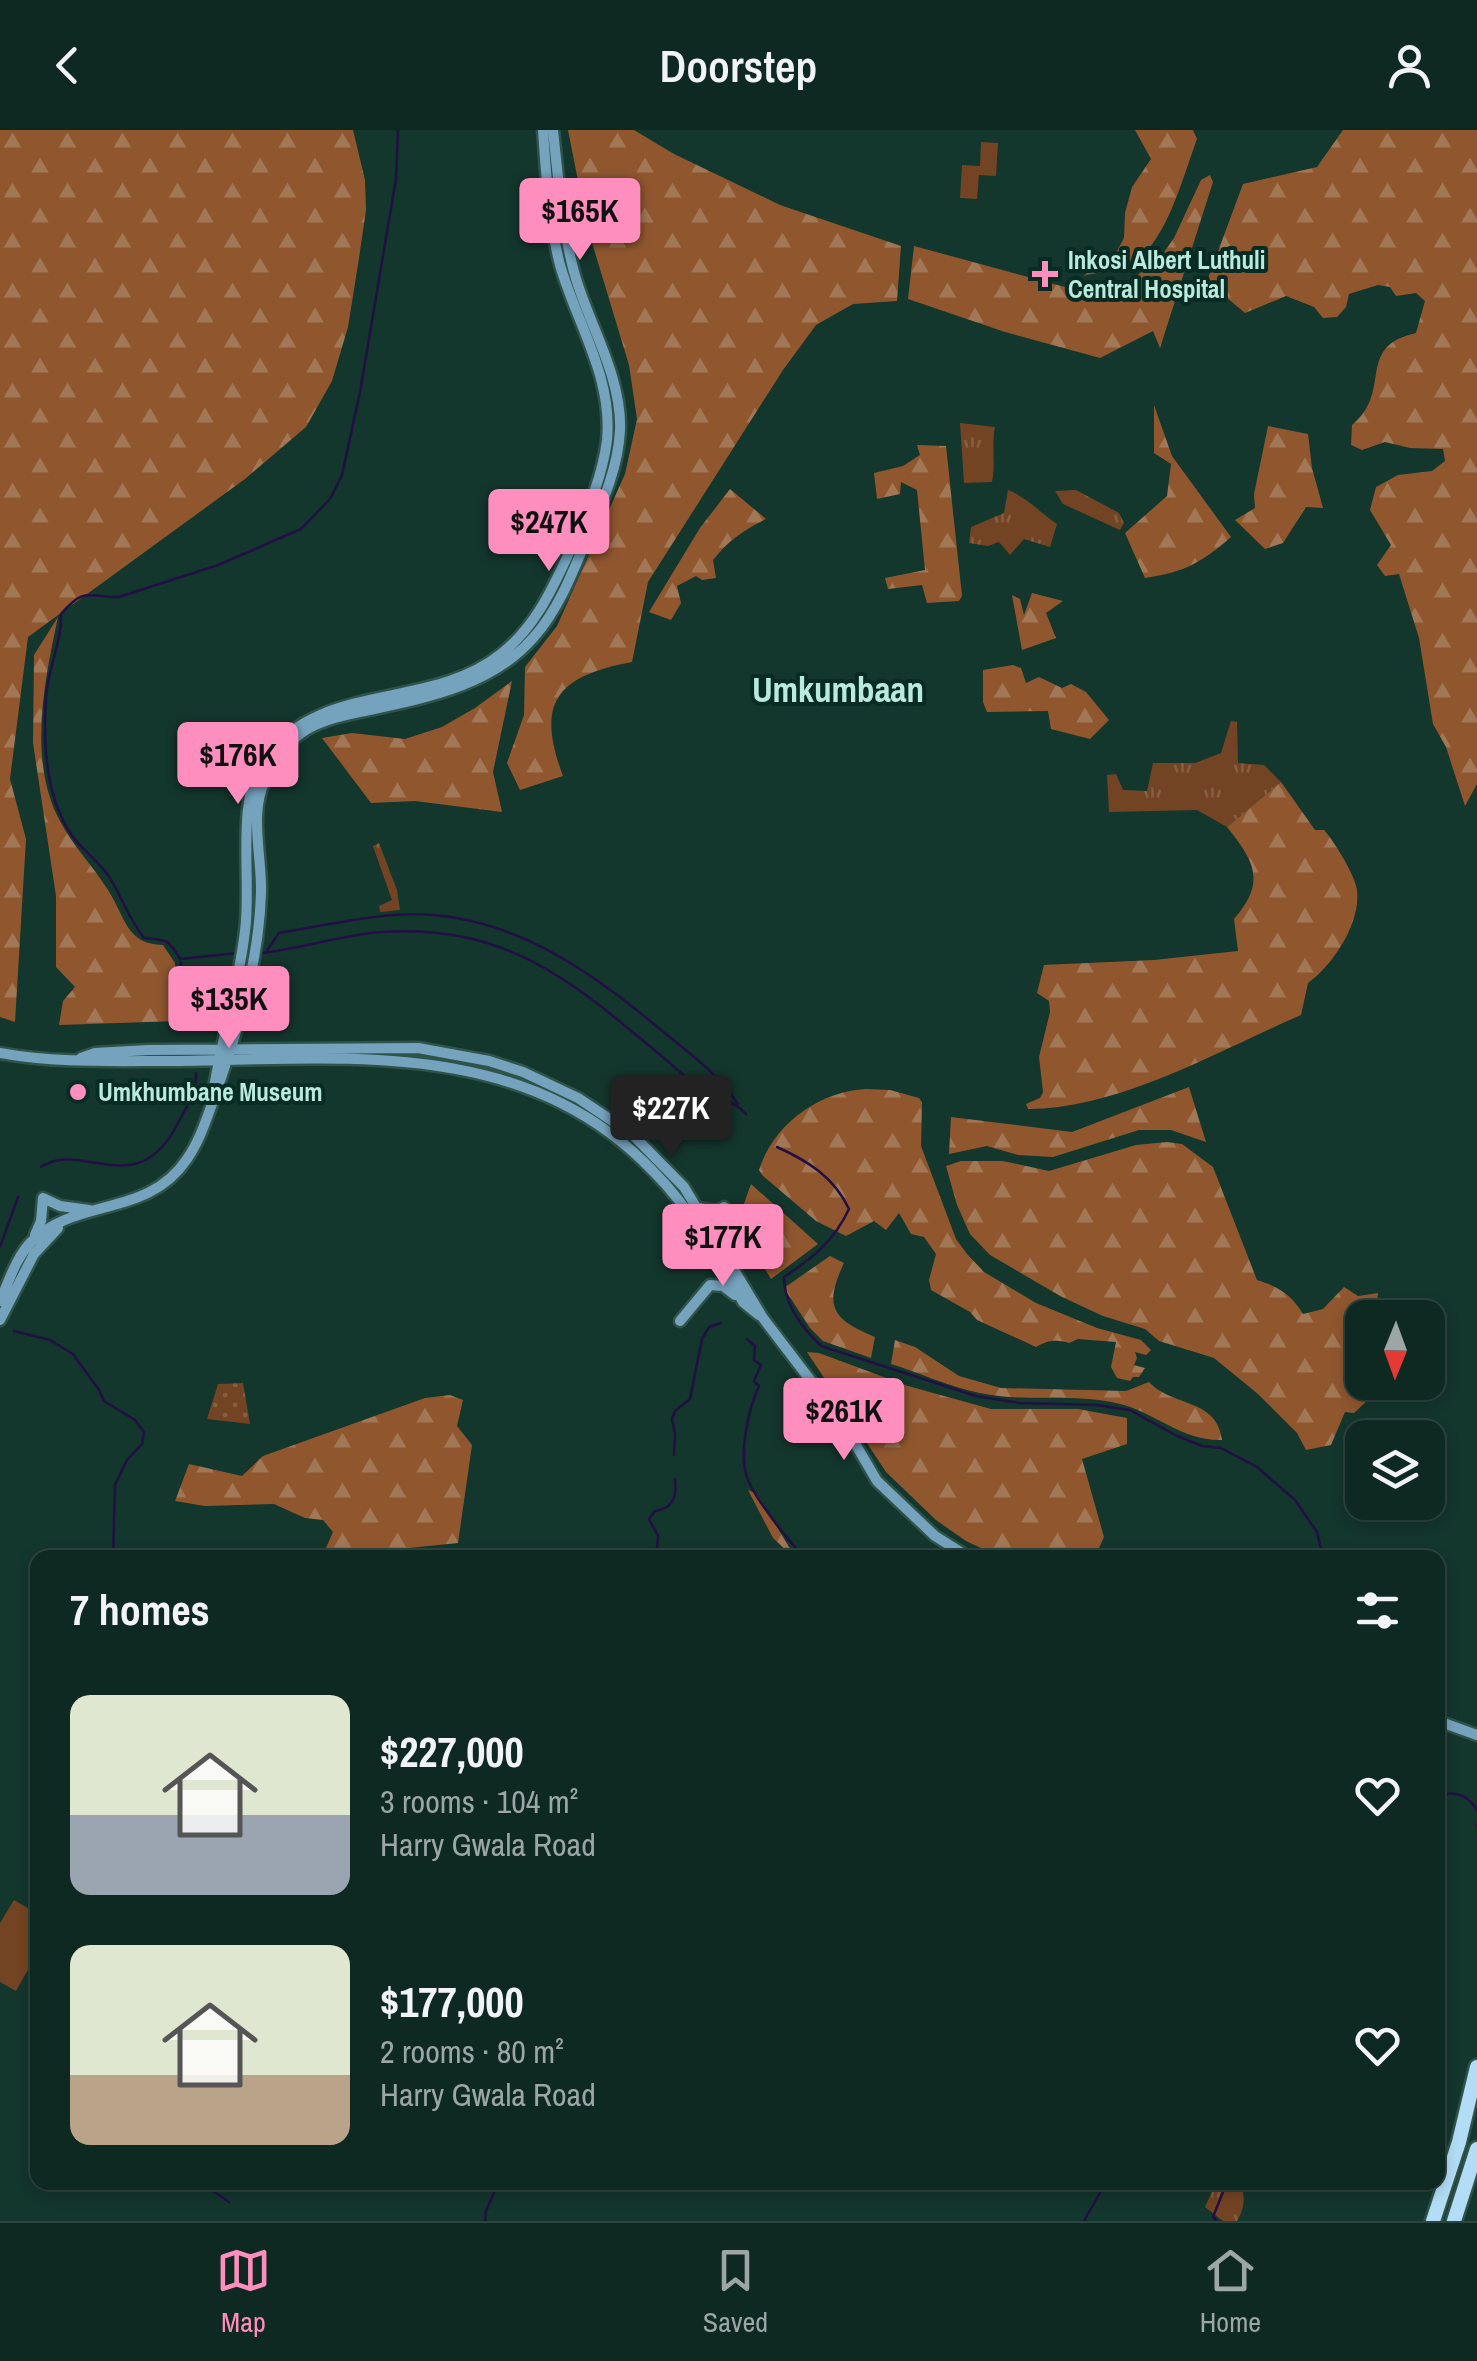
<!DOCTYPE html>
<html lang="en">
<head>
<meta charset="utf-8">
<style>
	body { margin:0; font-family:"Archivo Narrow",sans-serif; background:#1c342f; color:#f1f3f6; height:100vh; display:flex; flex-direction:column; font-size:38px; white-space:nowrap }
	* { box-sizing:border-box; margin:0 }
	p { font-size:32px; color:#9ba6a5 }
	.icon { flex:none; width:55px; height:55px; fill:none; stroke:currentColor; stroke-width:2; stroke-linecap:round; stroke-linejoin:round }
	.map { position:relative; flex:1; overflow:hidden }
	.details { position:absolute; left:30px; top:1420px; width:1415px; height:640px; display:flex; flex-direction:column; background:#0e2822; border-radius:20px; box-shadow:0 5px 15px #0003,0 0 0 2px #2e4440 }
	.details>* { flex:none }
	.needle { width:65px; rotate:181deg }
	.tools { position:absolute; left:1345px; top:1170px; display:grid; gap:20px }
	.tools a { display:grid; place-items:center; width:100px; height:100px; border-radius:20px; background:#0e2822; box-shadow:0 5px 15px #0003,0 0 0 2px #2e4440; font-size:50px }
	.price { position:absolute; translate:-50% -85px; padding:0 22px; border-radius:10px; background:#fe8ebd; color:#111; font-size:32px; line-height:65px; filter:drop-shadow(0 2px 5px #0008) }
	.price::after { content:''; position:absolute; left:50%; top:60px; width:30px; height:22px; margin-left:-15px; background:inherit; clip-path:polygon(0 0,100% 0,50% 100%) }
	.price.current { background:#222; color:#fff }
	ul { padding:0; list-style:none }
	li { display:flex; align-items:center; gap:30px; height:250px; padding:0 40px }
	li span { display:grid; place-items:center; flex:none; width:280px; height:200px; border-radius:20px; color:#555 }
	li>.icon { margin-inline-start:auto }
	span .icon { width:120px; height:120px; fill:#fffc; stroke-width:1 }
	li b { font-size:42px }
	h2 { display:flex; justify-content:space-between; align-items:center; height:120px; padding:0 40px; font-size:42px }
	header { display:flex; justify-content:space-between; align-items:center; height:130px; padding:0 40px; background:#0e2822; font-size:45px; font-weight:600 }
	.menu { display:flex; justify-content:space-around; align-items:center; height:140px; border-top:2px solid #2e4440; background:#0e2822; font-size:28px; color:#9ba6a5 }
	.menu a { display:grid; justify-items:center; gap:5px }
	.menu .current { color:#fe8ebd }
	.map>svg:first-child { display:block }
	.grass { fill:url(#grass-tufts) }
	.forest { fill:url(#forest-firs) }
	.park { fill:#734423 }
	.garden { fill:url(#garden-dots) }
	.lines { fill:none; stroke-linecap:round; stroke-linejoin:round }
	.stream { stroke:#221044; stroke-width:2.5 }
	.secondary-casing { stroke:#2e5349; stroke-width:15 }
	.motorway-casing { stroke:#2e5349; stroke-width:19 }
	.secondary { stroke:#75a3be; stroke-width:10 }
	.motorway { stroke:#b3ddf6; stroke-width:14 }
	.poi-dot { fill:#fe8ebd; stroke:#082c24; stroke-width:4 }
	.labels { text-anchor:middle; stroke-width:8; stroke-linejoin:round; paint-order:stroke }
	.poi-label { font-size:25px; font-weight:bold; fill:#b9eadb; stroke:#082c24; text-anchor:start }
	.district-label { font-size:35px; font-weight:bold; fill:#b9eadb; stroke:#082c24 }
</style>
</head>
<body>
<header><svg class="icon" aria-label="back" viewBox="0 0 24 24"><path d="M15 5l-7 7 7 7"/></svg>Doorstep<svg class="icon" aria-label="person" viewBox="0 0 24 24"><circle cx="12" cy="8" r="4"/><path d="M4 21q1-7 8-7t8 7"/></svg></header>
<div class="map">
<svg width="1477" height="2091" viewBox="0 0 1477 2091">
	<defs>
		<pattern id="grass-tufts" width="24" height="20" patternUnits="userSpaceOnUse" patternTransform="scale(2.5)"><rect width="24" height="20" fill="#734423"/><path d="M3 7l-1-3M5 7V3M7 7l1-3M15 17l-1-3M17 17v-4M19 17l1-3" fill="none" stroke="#855f42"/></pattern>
		<pattern id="forest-firs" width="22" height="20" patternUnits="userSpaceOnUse" patternTransform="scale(2.5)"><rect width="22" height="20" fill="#90572f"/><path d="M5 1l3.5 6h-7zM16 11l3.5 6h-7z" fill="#a27756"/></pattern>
		<pattern id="garden-dots" width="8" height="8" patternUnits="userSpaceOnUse" patternTransform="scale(2.5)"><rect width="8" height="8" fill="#734423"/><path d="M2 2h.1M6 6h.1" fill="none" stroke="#855f42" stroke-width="1.8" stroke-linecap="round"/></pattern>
	</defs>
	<rect width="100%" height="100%" fill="#13362d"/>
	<!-- grass -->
	<path class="grass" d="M 960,293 L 995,297 C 991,316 996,333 992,352 L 964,353 Z
		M 1008,360 C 1028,368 1039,382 1057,394 L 1050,417 L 1024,409 L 1010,425 L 999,412 L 988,416 L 969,413 L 971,397 L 1004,383 Z
		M 1076,360 L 1119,383 L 1124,393 L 1120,400 L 1063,374 L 1055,361 Z
		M 1231,591 L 1237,592 L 1238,633 L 1264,635 L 1281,652 L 1227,697 L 1197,680 L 1109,682 L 1107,645 L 1116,644 L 1123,660 L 1147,661 L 1153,633 L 1195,633 L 1221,623 Z
		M 379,713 L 397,760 L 400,780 L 380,782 L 379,776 L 392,770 L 373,716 Z
		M 1216,2053 L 1241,2053 C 1245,2067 1245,2078 1237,2091 L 1223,2091 L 1205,2077 Z"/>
	<!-- forest -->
	<path class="forest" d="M 0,0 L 353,0 L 365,50 L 366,80 L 359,128 L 348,197 L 332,251 L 306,297 L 245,349 L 28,507 L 10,649 L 26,709 L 15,892 L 0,887 Z
		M 568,0 L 634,0 L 674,24 L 780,75 L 901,116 L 897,171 L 853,174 L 816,195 L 783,240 L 648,452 L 632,532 C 557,546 535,572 563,646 L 520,660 L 507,633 L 524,585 L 525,537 L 557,496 L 625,344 L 637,289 L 629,235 L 587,96 Z
		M 1135,0 L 1193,0 L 1197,9 C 1183,46 1166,116 1130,134 C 1117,141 1098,142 1083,146 L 1116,123 L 1124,108 L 1125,83 L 1132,57 L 1151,29 Z
		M 1343,0 L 1477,0 L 1477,654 L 1465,676 L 1446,617 L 1433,594 L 1419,508 L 1399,444 L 1385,446 L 1377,435 L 1391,415 L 1370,380 L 1376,357 L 1398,345 L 1432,341 L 1445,331 L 1443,319 L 1410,318 L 1385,312 L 1362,320 L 1351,315 L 1352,295 C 1394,261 1354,217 1416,203 L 1425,171 L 1416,163 L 1396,166 L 1390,157 L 1378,155 L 1349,164 L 1346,177 L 1337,187 L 1323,188 L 1314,177 L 1286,166 L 1245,183 L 1207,151 L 1243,54 L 1317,37 Z
		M 1210,45 L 1213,52 L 1160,218 L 1153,201 L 1100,228 L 1005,202 L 908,169 L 914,116 L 1080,161 L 1127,153 L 1160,128 L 1174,108 L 1201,50 Z
		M 1154,275 L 1172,326 L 1231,407 C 1201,433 1185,442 1145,448 L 1125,403 L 1167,366 L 1171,334 L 1154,323 Z
		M 1268,296 L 1308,304 L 1312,338 L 1323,378 L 1306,377 L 1283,413 L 1265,419 L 1235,390 L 1255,378 L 1254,364 Z
		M 917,315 L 946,316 L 962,466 L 959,471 L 927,473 L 922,455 L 888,459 L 885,448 L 925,440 L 917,360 L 901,352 L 900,364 L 877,369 L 874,343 L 903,336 L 920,325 Z
		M 730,359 L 766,389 C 744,400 729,410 713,430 L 716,448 L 702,450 L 696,446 L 677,456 L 681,473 L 671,490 L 649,482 L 700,398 Z
		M 1032,463 L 1063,471 L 1046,483 L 1056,508 L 1022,520 L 1012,465 L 1020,469 L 1024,485 Z
		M 58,487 C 45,548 27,631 60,691 C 73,716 93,736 108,760 C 126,788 126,814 163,815 L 175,833 L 177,891 L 59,895 L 63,871 L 75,857 L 56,837 L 56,766 L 33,613 L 34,525 Z
		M 1013,535 L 1021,538 L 1026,553 L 1039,547 L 1062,558 L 1071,554 L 1086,562 L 1109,590 L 1090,609 L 1051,599 L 1048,581 L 987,582 L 983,572 L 983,540 Z
		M 512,551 L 493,642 L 502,682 L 415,671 L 371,673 L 322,608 L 352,603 L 405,609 L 442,597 L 475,578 Z
		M 1281,652 L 1315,700 L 1324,700 C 1334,711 1355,745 1357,760 C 1361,793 1333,835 1308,853 L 1301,885 C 1218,921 1119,979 1028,979 L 1026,974 L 1040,968 L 1043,962 L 1039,927 L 1050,882 L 1049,871 L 1037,863 L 1044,835 L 1154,830 L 1238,821 L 1234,789 C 1266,752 1255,732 1227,697 Z
		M 1189,957 L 1206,1012 L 1171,1000 L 1139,1000 L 1053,1027 L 1018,1025 L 987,1016 L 949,1024 L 951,987 L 1072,1002 Z
		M 866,959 L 890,960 L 919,968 L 922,972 L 921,1016 L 956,1109 L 967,1124 L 984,1142 L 1036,1173 L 1097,1198 L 1141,1210 L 1151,1220 L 1146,1225 L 1135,1222 L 1137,1228 L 1134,1235 L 1145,1238 L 1139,1247 L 1133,1247 L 1130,1251 L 1117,1248 L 1111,1237 L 1116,1212 L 1078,1209 L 1069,1213 C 1056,1209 1048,1210 1036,1217 L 977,1190 L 970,1182 L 931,1160 L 929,1150 L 936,1124 L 924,1107 L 911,1104 L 899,1083 L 886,1100 L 874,1091 L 846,1106 L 816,1091 L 762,1045 L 759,1040 C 773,995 819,961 866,959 Z
		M 1167,1012 L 1182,1014 L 1213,1037 L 1257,1150 C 1279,1157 1291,1164 1303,1184 L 1323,1179 L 1344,1157 L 1358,1166 L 1378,1163 L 1376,1187 L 1362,1188 L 1360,1255 L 1371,1267 L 1354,1283 L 1345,1282 L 1331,1315 L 1306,1320 L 1297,1303 L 1258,1264 L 1214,1228 L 1159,1211 L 1145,1199 L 1103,1186 L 1062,1167 L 990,1125 L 970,1104 L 957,1075 L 946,1036 L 961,1031 L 1003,1031 L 1049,1041 L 1136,1015 Z
		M 751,1054 L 818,1114 L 771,1149 L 737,1093 Z
		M 830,1126 L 844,1133 C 823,1178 833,1189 875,1207 L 871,1228 L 823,1211 L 810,1198 L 784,1158 Z
		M 895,1210 L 915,1217 L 959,1246 L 1001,1258 L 1126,1261 L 1149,1252 C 1172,1277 1217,1268 1222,1310 C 1182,1311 1156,1283 1120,1274 C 1074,1262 1026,1273 980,1263 C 950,1257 920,1243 891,1234 Z
		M 807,1222 L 819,1223 L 908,1256 L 991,1279 L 1078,1279 L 1127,1288 L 1127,1314 L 1082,1329 L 1104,1407 L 1095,1427 L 1000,1427 L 966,1411 L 936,1390 L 886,1342 Z
		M 450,1265 L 463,1270 L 457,1296 L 472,1315 L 458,1413 L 322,1427 L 333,1402 L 323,1390 L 305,1388 L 274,1374 L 205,1376 L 175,1371 L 189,1334 L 242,1346 L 263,1326 L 425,1268 Z
		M 748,1360 L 757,1364 L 789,1417 L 801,1427 L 793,1427 L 773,1408 Z"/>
	<!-- park -->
	<path class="park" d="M 981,12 L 998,13 L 996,46 L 979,45 L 977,69 L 960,68 L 962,35 L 980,36 Z
		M 14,1770 L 38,1784 L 37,1824 L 16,1861 L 0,1852 L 0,1793 Z"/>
	<!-- garden -->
	<path class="garden" d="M 243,1253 L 250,1294 L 207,1289 L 218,1254 Z"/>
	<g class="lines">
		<!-- stream -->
		<path class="stream" d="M 266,822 L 279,803 C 316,797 355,788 393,785 C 493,777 575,829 649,890 C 680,917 715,939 738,974
			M 238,823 L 180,829 C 168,808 166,810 144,808 C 129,789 122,768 110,748 C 99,731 80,719 69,701 C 45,663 43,611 46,567 C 48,539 62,511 61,484 C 86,455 89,468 119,467 L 218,435 L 301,399 L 330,369 L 342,345 L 360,262 L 396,49 L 398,0
			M 261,823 C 301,819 341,805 381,802 C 509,794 573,852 665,929 C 676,938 688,950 700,958 C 716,968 734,970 746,984
			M 181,832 L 181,845 L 194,894
			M 777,1017 C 808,1031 834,1047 849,1079 C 834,1111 813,1128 784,1147 C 784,1174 802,1198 821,1216 L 976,1266 L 1019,1273 L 1096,1275 L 1130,1280 L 1175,1305 L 1202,1316 L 1221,1318 L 1257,1337 L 1295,1370 L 1317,1402 L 1323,1428
			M 41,1037 C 83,1009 137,1074 178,993 C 187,975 197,964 196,943
			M 0,1117 L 18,1067
			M 14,1201 L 50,1210 L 73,1224 L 99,1260 L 104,1271 L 135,1290 L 144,1302 L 142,1314 L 127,1330 L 115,1355 L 113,1428
			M 747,1209 L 755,1216 L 754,1230 L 761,1235 L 754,1251 L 759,1256 C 748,1280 738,1326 748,1350 C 758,1373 788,1410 805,1428
			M 674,1325 L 675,1304 L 672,1289 L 675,1281 L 690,1269 L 702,1209 L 709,1197 L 721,1193
			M 675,1349 C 677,1366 673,1379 655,1381 L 649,1389 L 658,1406 L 657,1418 L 679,1428
			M 1438,1666 C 1454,1661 1468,1665 1477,1680
			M 1477,1695 L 1477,1696
			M 200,2052 L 229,2072
			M 485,2091 L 486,2081 L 496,2058 L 495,2052
			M 1084,2091 L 1101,2061
			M 1217,2091 L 1213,2087 L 1227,2052"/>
		<!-- secondary casing -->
		<g class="secondary-casing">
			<path id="secondary" d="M 0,923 C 53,933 112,931 166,931 C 338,930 522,904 653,1041 C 690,1078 718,1127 743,1172 L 759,1185
				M 81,928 L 95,923 L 148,920 L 418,918 L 489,931 L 523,942 L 578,968 L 632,1004 L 684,1057 L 763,1188 L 843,1293 L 877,1351 L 935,1406 L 970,1428
				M 214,957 C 223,905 239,853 245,801 C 252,750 235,671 264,630 C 319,550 430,581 501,524 C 534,498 551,462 568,425 C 584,388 602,351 607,310 C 613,247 577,194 560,135 C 549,92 546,44 543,0
				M 698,1078 L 717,1081 L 724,1077
				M 35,1105 L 41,1091 L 43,1068 L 60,1076 L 89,1080
				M 0,1171 C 9,1151 16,1128 31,1112 C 76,1067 148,1088 187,1029 C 199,1012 205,993 212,974 C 236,906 259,836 261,762 C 262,728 249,682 265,651 C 272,636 282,619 295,608 C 314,591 341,586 365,581 C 425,568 492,556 534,507 C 557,481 571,447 584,415 C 600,378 618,341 620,300 C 622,246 588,193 574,142 C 562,96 558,47 553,0
				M 0,1190 L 34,1124 L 58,1098
				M 680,1191 L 710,1155 L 723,1156 L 735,1165
				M 1438,1591 L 1477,1605"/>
		</g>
		<!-- motorway casing -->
		<g class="motorway-casing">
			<path id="motorway" d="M 1433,2091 L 1459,2012 L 1477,1937
				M 1454,2091 L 1477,2019"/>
		</g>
		<!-- secondary -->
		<use href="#secondary" class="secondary"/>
		<!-- motorway -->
		<use href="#motorway" class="motorway"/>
	</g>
	<!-- markers -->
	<g class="poi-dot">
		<path d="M1040 129h10v10h10v10h-10v10h-10v-10h-10v-10h10z"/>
		<circle cx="78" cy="962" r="10"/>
	</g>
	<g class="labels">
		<!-- poi labels -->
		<g class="poi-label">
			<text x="1068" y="139">Inkosi Albert Luthuli<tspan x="1068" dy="29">Central Hospital</tspan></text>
			<text x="98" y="971">Umkhumbane Museum</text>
		</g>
		<!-- district labels -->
		<g class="district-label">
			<text x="838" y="572">Umkumbaan</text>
		</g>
	</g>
</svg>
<div class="tools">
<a><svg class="needle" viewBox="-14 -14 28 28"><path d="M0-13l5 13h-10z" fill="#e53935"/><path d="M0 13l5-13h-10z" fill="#9ba6a5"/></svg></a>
<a><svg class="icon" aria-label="layers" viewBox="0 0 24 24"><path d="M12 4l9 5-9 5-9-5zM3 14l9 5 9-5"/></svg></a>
</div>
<b class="price" style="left:580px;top:133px">$165K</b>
<b class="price" style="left:549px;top:444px">$247K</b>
<b class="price" style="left:238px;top:677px">$176K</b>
<b class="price" style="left:229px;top:921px">$135K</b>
<b class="price current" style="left:671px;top:1030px">$227K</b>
<b class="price" style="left:723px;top:1159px">$177K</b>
<b class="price" style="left:844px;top:1333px">$261K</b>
<section class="details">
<h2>7 homes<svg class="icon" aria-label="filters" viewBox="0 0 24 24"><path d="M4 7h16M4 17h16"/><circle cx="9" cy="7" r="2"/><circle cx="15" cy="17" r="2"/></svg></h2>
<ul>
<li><span style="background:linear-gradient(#dfe7d0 60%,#9aa5b1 0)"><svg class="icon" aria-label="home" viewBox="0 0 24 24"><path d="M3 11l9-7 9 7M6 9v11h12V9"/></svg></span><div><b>$227,000</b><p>3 rooms · 104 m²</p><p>Harry Gwala Road</p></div><svg class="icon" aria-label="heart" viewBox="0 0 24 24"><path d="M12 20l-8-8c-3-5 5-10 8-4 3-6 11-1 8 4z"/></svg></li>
<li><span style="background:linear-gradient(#dfe7d0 65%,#b9a48a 0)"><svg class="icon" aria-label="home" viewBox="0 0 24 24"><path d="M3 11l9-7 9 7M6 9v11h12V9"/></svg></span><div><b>$177,000</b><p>2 rooms · 80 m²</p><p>Harry Gwala Road</p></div><svg class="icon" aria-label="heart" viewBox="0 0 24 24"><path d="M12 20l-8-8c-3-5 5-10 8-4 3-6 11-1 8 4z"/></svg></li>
</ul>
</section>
</div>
<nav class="menu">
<a class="current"><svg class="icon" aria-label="map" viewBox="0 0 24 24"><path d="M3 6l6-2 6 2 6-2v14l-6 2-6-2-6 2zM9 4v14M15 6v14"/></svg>Map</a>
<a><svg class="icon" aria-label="saved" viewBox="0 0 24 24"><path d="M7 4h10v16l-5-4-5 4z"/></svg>Saved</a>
<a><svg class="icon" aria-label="home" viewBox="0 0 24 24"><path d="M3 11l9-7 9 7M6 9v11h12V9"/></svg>Home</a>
</nav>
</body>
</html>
